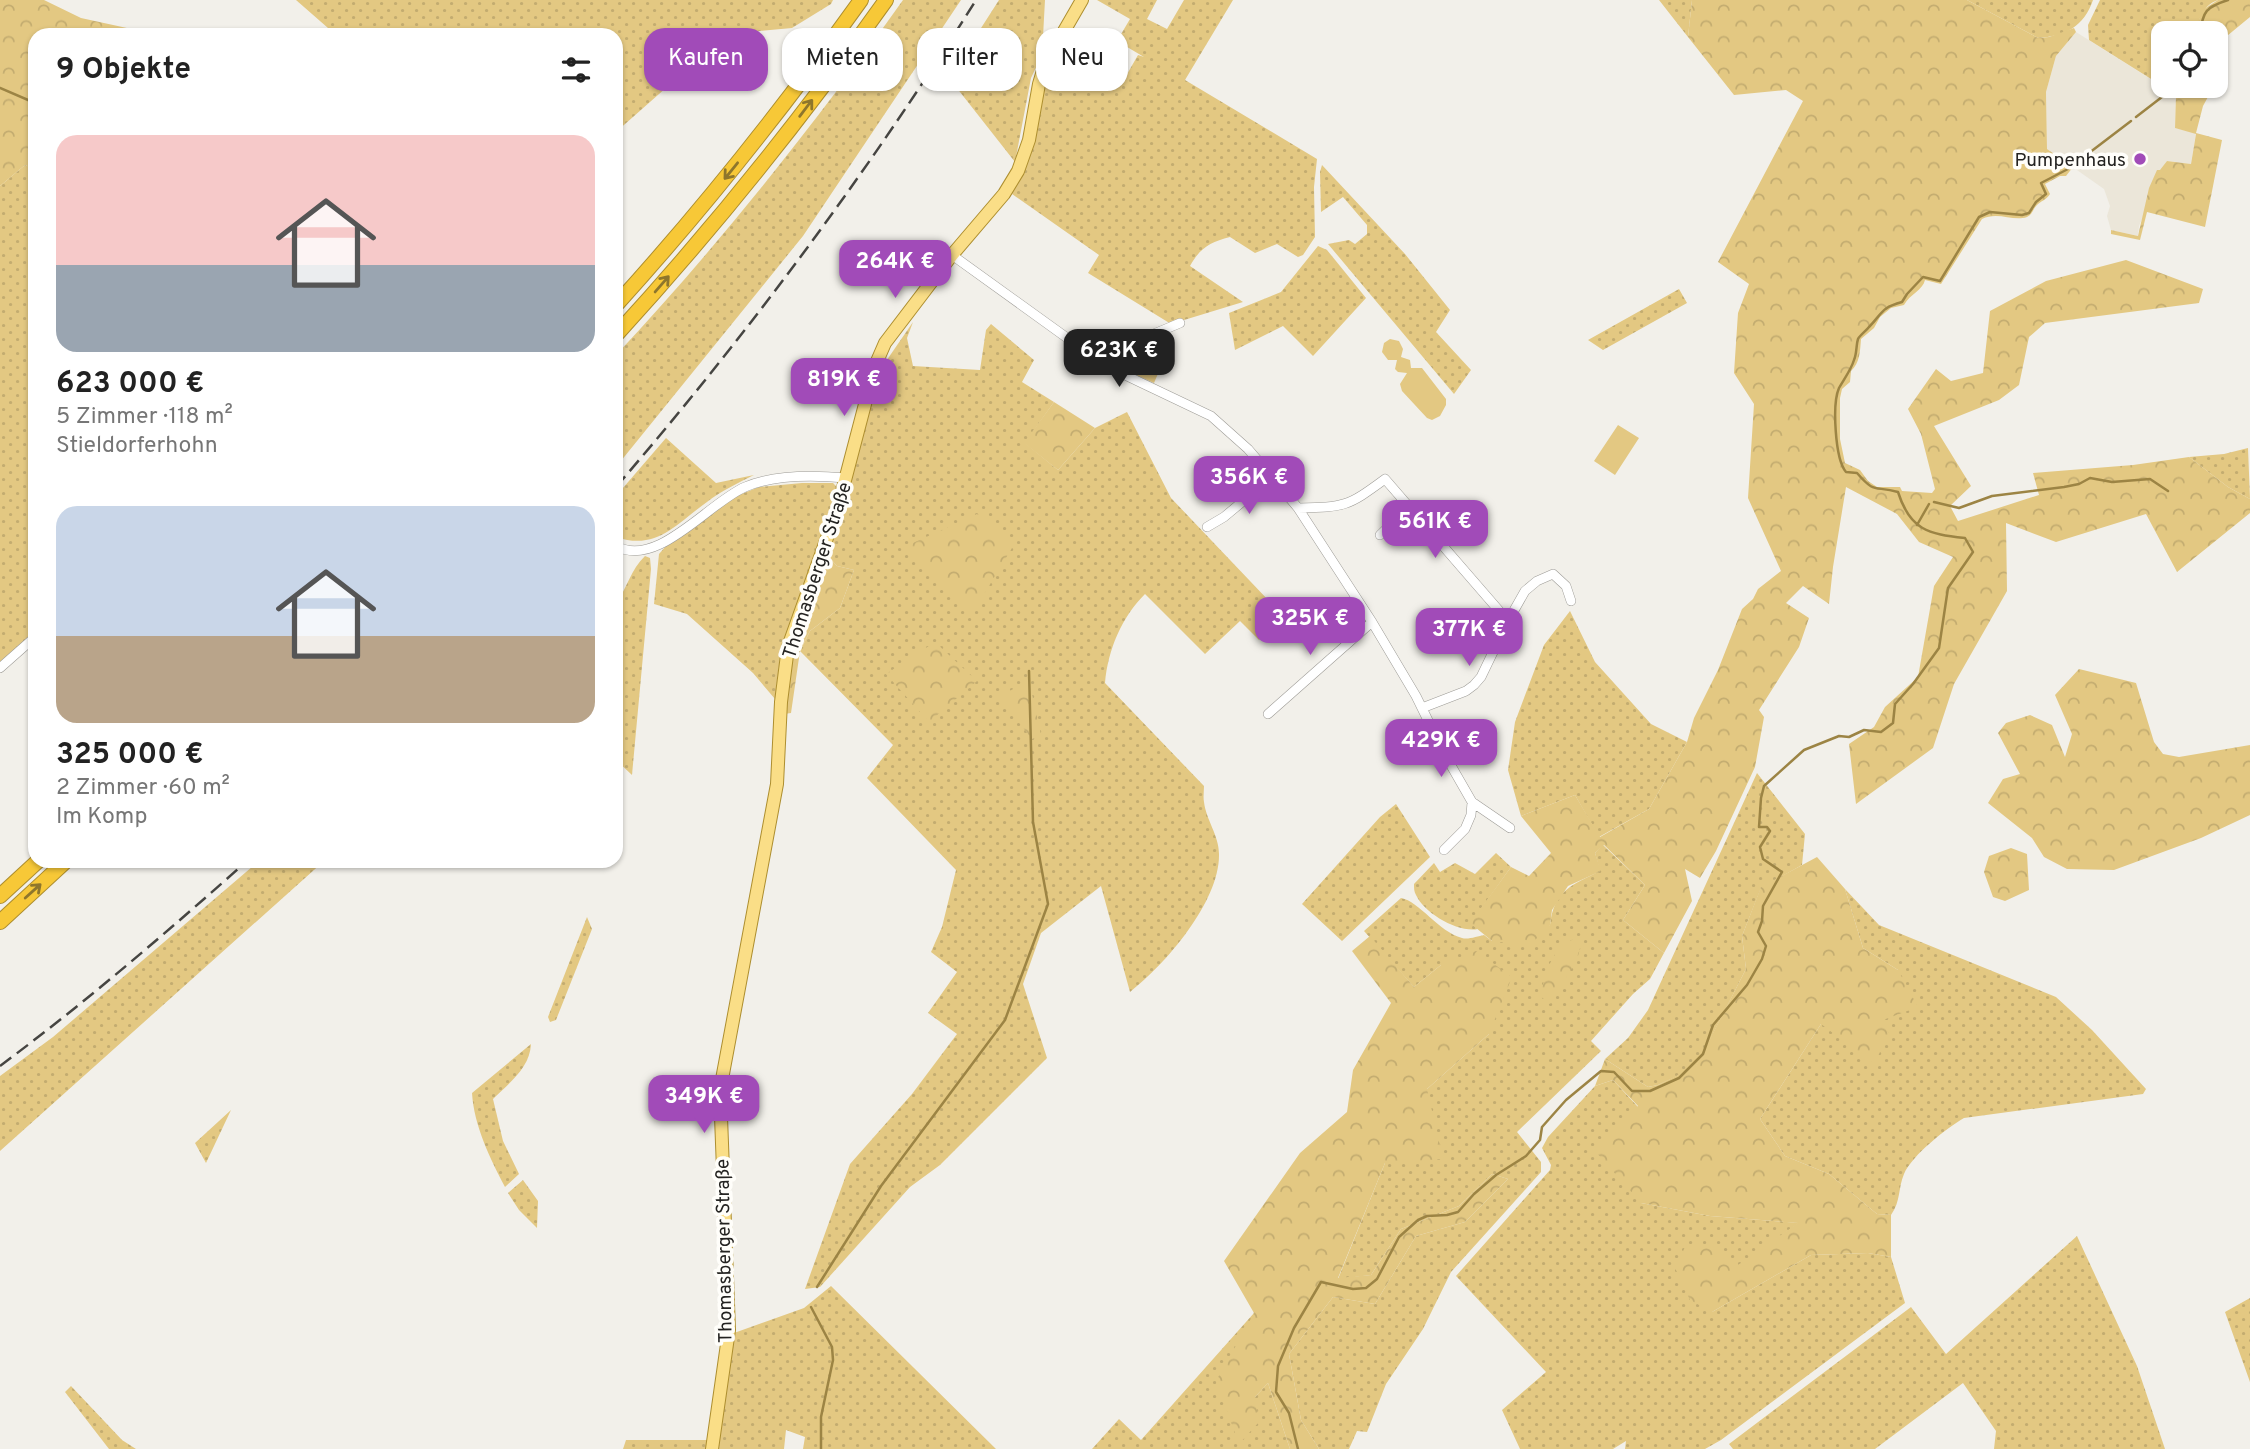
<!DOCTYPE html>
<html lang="de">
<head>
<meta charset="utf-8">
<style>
	body { margin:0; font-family:Overpass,sans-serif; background:#f6f6f6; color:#222; height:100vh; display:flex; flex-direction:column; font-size:26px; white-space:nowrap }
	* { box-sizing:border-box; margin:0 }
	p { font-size:23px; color:#767676 }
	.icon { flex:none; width:38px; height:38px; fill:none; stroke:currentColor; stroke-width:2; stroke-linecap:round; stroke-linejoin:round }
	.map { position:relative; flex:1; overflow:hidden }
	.details { position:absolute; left:28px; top:28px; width:595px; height:840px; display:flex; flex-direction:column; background:#fff; border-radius:21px; box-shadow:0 2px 5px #0004 }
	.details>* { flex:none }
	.hud { position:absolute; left:644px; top:28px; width:665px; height:63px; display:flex; gap:14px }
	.controls { position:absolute; left:2151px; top:21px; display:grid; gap:14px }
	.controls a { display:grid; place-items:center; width:77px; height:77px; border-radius:14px; background:#fff; box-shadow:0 2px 5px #0004; font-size:35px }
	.price { position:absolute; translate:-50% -60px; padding:0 16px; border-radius:14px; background:#a14bb8; color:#fff; font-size:23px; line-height:46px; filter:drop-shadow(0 2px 4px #0008) }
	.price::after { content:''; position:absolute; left:50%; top:42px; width:21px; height:16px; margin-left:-10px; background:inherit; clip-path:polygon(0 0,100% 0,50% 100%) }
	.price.active { background:#222; color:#fff }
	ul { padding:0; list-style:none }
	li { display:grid; align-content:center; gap:14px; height:371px; padding:0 28px }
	li span { display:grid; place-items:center; height:217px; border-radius:21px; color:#555 }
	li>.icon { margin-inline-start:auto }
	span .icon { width:126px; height:126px; fill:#fffc; stroke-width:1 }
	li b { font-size:30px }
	h2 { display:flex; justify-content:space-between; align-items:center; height:84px; padding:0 28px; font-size:30px }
	.pill { padding:0 24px; border-radius:21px; background:#fff; box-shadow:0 2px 5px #0004; font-size:24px; line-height:63px }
	.pill.active { background:#a14bb8; color:#fff }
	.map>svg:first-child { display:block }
	.built { fill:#ebe6d9 }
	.grass { fill:url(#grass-dots) }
	.forest { fill:url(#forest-crowns) }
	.park { fill:url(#park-tufts) }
	.pitch { fill:#e3c882 }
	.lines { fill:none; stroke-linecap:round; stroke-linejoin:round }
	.stream { stroke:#9c8444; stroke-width:2.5 }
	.minor-casing { stroke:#9d9b96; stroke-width:10 }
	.major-casing { stroke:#ad8e2f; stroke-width:14 }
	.highway-casing { stroke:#ad8e2f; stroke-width:16 }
	.minor { stroke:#fff; stroke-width:9 }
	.major { stroke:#fade87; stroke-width:12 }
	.highway { stroke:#f7c837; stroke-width:14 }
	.rail { stroke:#464542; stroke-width:2.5; stroke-dasharray:14 7; stroke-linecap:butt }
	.oneway { stroke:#8e762c }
	.poi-dot { fill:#a14bb8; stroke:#fffefa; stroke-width:2.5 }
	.labels { text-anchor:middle; stroke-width:7; stroke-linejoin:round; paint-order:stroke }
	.poi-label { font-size:19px; fill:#242321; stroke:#fffefa; text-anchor:end }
	.street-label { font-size:19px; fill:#242321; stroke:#fffefa }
</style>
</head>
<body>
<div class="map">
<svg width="2250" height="1449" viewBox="0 0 2250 1449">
	<defs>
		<pattern id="grass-dots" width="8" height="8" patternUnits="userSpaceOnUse" patternTransform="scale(1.75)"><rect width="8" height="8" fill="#e3c882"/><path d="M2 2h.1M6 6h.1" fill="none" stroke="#c3ac70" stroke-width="1.8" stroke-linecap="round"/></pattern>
		<pattern id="forest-crowns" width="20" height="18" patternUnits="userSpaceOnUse" patternTransform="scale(1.75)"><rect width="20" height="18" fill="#e3c882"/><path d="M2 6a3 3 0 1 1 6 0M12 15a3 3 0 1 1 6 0" fill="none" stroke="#c3ac70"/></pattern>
		<pattern id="park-tufts" width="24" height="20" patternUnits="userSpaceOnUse" patternTransform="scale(1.75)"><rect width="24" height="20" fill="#e3c882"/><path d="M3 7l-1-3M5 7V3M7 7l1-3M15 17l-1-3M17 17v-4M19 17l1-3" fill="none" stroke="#c3ac70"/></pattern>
	</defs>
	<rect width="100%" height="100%" fill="#f2f0ea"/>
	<!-- built -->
	<path class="built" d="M 2076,32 L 2176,95 L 2175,128 L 2196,133 L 2191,164 L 2167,161 L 2139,226 L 2138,236 L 2111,230 L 2107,216 L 2110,206 L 2104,189 L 2047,149 L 2046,92 L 2056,56 Z"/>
	<!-- grass -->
	<path class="grass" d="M 296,0 L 833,0 L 831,4 L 792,28 L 727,34 L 616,132 L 616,35 L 336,35 Z
		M 903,0 L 961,0 L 803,236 L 616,467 L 616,355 C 720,244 815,124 903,0 Z
		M 999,0 L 1045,0 L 1042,55 L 1031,78 L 1015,162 L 949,78 Z
		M 1097,0 L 1157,0 L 1147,19 L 1167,29 L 1184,0 L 1233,0 L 1185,80 L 1317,159 L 1314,187 L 1315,237 L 1303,255 L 1298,257 L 1277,244 L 1255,253 L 1230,237 C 1210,242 1200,248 1190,266 L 1243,302 L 1171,324 L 1088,273 L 1099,255 L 1012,194 L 1034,145 L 1044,90 L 1064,43 L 1126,76 L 1138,55 L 1144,57 L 1117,41 L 1130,19 Z
		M 1659,0 L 1692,0 L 1688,37 Z
		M 1967,0 L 2093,0 C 2084,27 2065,36 2038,38 Z
		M 2100,0 L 2218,0 C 2202,6 2199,19 2196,33 L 2163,33 L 2163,86 L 2169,86 L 2167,89 L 2089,40 L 2088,25 Z
		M 25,165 L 35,169 L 35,633 L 0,664 L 0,186 Z
		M 1322,165 L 1405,254 L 1450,310 L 1436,332 L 1471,370 L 1454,394 L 1328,244 L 1349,240 L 1355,244 L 1367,234 L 1367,225 L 1343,197 L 1321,212 L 1320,172 Z
		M 1318,246 L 1327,250 L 1366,298 L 1313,356 L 1283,326 L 1235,350 L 1229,313 L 1281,292 Z
		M 1679,289 L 1687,303 L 1603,350 L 1588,340 Z
		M 913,322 L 907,338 L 913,366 L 980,370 L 986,330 L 991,324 L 1034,360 L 1022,382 L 1054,402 L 1025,443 L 1058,470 L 1095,428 L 1127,412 L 1171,498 L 1270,602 L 1277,623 L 1259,640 L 1240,621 L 1205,654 L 1145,594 C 1122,617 1108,649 1105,683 L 1204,786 C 1204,791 1203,797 1204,802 C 1206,820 1219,835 1219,854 C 1220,901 1166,964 1130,992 L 1101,886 L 1041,933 L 1023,984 L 1047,1058 L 940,1165 L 910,1187 L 820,1287 L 805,1289 L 850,1164 L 912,1094 L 957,1034 L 928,1013 L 957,972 L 931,952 L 942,927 L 956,870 L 867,778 L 893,745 L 800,651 L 810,631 L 840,608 L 854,570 L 837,566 L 827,555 L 880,370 Z
		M 666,438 L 716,483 L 754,475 C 738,483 721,491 707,502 C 676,524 657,551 616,537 L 616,496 Z
		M 2248,448 L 2250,499 L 2228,487 L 2189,457 L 2224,454 Z
		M 802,483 L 833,483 L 839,489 L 780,658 L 775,699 L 753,673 L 687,614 L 654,604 L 659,554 L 666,546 L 715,509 L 739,495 L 759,487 Z
		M 645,556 L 650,558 L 651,569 L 632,775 L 616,760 L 616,604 C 627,588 631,569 645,556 Z
		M 1570,611 L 1595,662 L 1651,724 L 1687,742 L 1649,809 L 1599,837 L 1575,795 L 1521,816 L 1508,770 L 1515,722 L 1544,645 Z
		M 1757,773 L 1805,834 L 1802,865 L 1761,888 L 1742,936 L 1746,969 L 1696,1067 L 1658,1085 L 1648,1087 L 1605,1059 L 1628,1038 L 1648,1010 Z
		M 1396,804 L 1430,857 L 1342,941 L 1302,904 L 1380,817 Z
		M 1603,845 L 1645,885 L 1623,920 L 1664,953 L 1650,979 L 1633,994 L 1591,1041 L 1601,1051 L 1517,1132 L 1541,1162 L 1541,1172 L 1451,1272 L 1423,1329 L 1386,1384 L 1367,1432 L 1357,1431 L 1349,1449 L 1319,1449 L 1301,1420 L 1289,1354 L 1333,1297 L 1375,1304 L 1416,1236 L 1465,1222 L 1508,1179 L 1492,1174 L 1459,1206 L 1401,1229 L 1371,1275 L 1338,1279 L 1385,1163 L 1427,1089 L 1489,1034 L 1441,965 L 1414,987 L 1364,931 L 1401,898 C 1419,901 1439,932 1462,938 C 1468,940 1478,936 1484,935 L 1492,941 L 1550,925 C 1554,890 1572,885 1600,871 L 1595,853 Z
		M 1496,853 L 1511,867 L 1471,923 L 1478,929 C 1458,933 1424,913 1416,895 C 1414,892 1414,888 1414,884 L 1434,863 L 1440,872 L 1455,863 L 1475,874 Z
		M 259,861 L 324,861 L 0,1151 L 0,1076 L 53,1037 Z
		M 1845,889 L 1879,925 L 2056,997 L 2092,1030 L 2146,1089 L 2143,1094 L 1964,1118 C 1947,1128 1912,1155 1904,1174 C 1898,1188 1901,1201 1891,1215 L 1877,1214 L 1829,1174 L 1785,1156 L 1760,1119 L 1821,1024 L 1883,1020 L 1898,970 L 1863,948 Z
		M 587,917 L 592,929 L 556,1020 L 550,1022 L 548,1017 Z
		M 531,1044 C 530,1068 509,1083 493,1099 L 503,1141 L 519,1174 L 505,1187 C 490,1158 474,1126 472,1093 Z
		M 1613,1080 L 1638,1107 L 1641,1203 L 1710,1216 L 1799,1223 L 1738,1266 L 1712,1312 L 1811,1255 L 1868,1253 L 1891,1257 L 1905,1303 L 1721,1440 L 1705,1449 L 1625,1449 L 1626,1441 L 1613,1449 L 1520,1449 L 1502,1410 L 1546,1372 L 1456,1276 L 1550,1170 L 1551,1165 L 1542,1148 L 1548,1137 L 1595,1086 Z
		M 231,1110 L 206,1163 L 195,1143 Z
		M 523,1180 L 538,1201 L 537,1228 L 519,1210 L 508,1193 Z
		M 2077,1236 L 2137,1366 L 2165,1449 L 1994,1449 L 1996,1431 L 1963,1383 L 1875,1449 L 1733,1449 L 1729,1444 L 1911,1307 L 1946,1354 Z
		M 831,1286 L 996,1449 L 803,1449 L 805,1437 L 786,1430 L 784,1449 L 717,1449 L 734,1333 L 804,1308 Z
		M 2250,1298 L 2250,1382 L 2225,1312 Z
		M 1254,1313 L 1255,1397 L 1268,1383 L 1290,1449 L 1092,1449 L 1119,1419 L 1141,1440 Z
		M 71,1386 L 122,1440 L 136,1449 L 109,1449 L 65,1392 Z
		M 626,1440 L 710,1440 L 709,1449 L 623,1449 Z"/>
	<!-- forest -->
	<path class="forest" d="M 0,0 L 44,0 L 81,18 L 159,35 L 35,35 L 35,169 L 25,165 L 0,186 Z
		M 1692,0 L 1967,0 L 2038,38 L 2049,37 L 2074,28 L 2076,32 L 2056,56 L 2046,92 L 2047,149 L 2073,167 L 2066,176 L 2060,176 L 2045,184 L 2050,194 C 2046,200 2043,200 2038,204 C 2033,208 2033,214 2027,217 C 2013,222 1998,211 1982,219 L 1941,284 L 1925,280 C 1923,290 1910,294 1904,305 L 1891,308 L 1880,317 L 1874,328 L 1861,339 C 1860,351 1860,363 1851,371 L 1850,382 L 1842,389 L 1840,398 L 1840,439 L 1845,463 L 1860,470 L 1868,481 L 1877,487 L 1900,487 L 1902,491 L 1932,493 L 1935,489 L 1921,434 L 1908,409 L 1936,369 L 1951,381 L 1983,373 L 1990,311 L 2046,281 L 2126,260 L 2203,289 L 2199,303 L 2045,323 L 2029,337 L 2019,385 L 1999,400 L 1934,426 L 1971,486 L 1950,506 L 1958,521 L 2039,495 L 2033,473 L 2133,465 L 2189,457 L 2228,487 L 2250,499 L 2250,513 L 2177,572 L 2146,514 L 2056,542 L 2006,523 L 2007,591 L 1954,684 L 1933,748 L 1856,804 L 1849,744 L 1874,727 L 1885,707 L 1918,677 L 1934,586 L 1953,557 L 1919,542 L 1897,514 L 1846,487 L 1833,567 L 1829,604 L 1803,586 L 1786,603 L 1809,618 L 1799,647 L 1759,710 L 1764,717 L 1755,767 L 1716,851 L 1700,878 L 1685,869 L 1692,901 L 1664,953 L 1623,920 L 1645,885 L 1604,845 L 1595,853 L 1601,871 L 1568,886 L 1552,910 L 1550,925 L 1529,946 L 1492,941 L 1470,923 L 1511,867 L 1529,876 L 1551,853 L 1521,816 L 1575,795 L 1600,837 L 1649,809 L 1687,742 L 1694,718 L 1718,670 L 1742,609 L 1753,599 L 1758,589 L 1781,571 L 1748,498 L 1754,404 L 1734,373 L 1738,313 L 1749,284 L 1718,262 L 1803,101 L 1786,90 L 1734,95 L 1688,37 Z
		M 2218,0 L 2250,0 L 2250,17 L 2216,45 L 2216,33 L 2196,33 L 2201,11 Z
		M 2169,86 L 2214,86 L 2203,106 L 2196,133 L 2222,140 L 2205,227 L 2147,212 L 2140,240 L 2111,234 L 2111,230 L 2138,236 L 2149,188 L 2157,170 L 2160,170 L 2167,161 L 2191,164 L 2196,134 L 2175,128 L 2176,95 L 2167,89 Z
		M 1054,402 L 1095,428 L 1058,470 L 1024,443 Z
		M 977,514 L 1015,543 L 972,614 L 904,547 Z
		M 827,555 L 837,566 L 854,570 L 840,608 L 810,631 L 800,651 L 791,713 L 784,714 L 789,663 Z
		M 935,642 L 977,681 L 929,722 L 886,674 Z
		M 2079,669 L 2136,683 L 2154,742 L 2163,754 L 2179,757 L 2250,745 L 2250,815 L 2201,838 L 2114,870 L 2067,869 L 2044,857 L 2032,838 L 1988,803 L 2003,779 L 2020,774 L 1998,733 L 2006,723 L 2030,715 L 2052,725 L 2065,757 L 2072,734 L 2055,695 Z
		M 1029,680 L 1041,735 L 1032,739 L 999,697 Z
		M 2011,848 L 2027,854 L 2029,890 L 2005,901 L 1993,897 L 1984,872 L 1989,856 Z
		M 1817,857 L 1845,889 L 1863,948 L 1898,970 L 1918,1007 L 1883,1020 L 1889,1034 L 1874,1064 L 1821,1024 L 1760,1119 L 1785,1156 L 1829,1174 L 1877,1214 L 1891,1215 L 1891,1257 L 1868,1253 L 1811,1255 L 1712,1312 L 1690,1300 L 1675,1268 L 1685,1247 L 1715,1244 L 1738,1265 L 1798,1223 L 1710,1216 L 1641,1203 L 1596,1152 L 1638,1106 L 1613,1080 L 1595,1086 L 1605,1059 L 1648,1087 L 1658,1085 L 1696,1066 L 1746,969 L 1742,936 L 1761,887 Z
		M 1370,936 L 1414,987 L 1441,965 L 1476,951 L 1512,977 L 1489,1034 L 1427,1089 L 1443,1159 L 1385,1163 L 1338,1278 L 1371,1275 L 1401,1229 L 1459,1206 L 1492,1174 L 1508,1179 L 1465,1222 L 1416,1236 L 1375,1304 L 1333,1297 L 1289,1354 L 1301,1420 L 1319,1449 L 1290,1449 L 1268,1383 L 1255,1397 L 1259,1422 L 1239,1444 L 1216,1381 L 1254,1313 L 1224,1261 L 1300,1153 L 1347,1112 L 1353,1070 L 1391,1003 L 1352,951 Z
		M 1583,936 L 1577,960 L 1550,1004 L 1540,996 C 1547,969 1552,943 1583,936 Z"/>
	<!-- park -->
	<path class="park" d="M 1140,355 L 1163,362 L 1154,383 L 1136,375 L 1133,370 Z"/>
	<!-- pitch -->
	<path class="pitch" d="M 1390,339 L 1399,341 L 1403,349 L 1401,357 L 1410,360 L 1411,368 L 1422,368 L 1446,399 L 1446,405 L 1440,416 L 1432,420 L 1427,418 L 1402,391 L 1400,384 L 1407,373 L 1398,372 L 1395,369 L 1397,360 L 1388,360 L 1382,352 L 1384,343 Z
		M 1618,425 L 1639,438 L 1615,475 L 1594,461 Z"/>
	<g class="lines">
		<!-- stream -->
		<path class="stream" d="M 2200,33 C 2203,11 2206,7 2228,0
			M 0,88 L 35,103
			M 2136,117 L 2171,90 L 2174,86
			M 1934,502 L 1959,508 L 1992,496 L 2064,487 L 2079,484 L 2090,478 L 2112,482 L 2150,479 L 2168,491
			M 1917,525 L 1929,504
			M 817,1287 L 881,1186 L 1005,1020 L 1048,904 L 1033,822 L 1029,671
			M 811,1307 L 832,1347 L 833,1360 L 821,1417 L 821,1449
			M 1298,1449 L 1289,1413 L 1276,1392 L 1278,1366 L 1294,1328 L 1321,1282 L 1353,1289 L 1366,1288 L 1377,1279 L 1399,1237 L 1418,1220 L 1427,1216 L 1447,1215 L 1458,1212 L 1474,1194 L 1496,1175 L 1526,1156 L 1540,1140 L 1542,1127 L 1566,1100 L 1601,1071 L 1614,1072 L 1632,1091 L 1650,1091 L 1679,1078 L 1703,1054 L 1713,1025 L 1747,985 L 1762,959 L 1766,946 L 1758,932 L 1762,921 L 1763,906 L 1782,872 L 1763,859 L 1760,847 L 1770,831 L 1767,827 L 1759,827 L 1761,798 L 1764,786 L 1804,750 L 1839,736 L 1849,737 L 1864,730 L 1881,732 L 1893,723 L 1895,704 L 1913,684 L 1939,648 L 1948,588 L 1973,552 L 1965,538 C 1928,534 1910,530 1898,492 C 1874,485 1876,495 1857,473 L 1846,472 C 1835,459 1832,404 1839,388 C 1844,379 1851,370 1854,360 C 1857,353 1856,345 1858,339 C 1860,335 1866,331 1869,327 C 1883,313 1880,308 1902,302 L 1907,294 L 1923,277 L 1940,281 L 1979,217 L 1990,212 L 2022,215 L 2029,213 L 2036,202 L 2046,194 L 2041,183 L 2068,169 L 2131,121"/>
		<!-- minor casing -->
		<g class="minor-casing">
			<path id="minor" d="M 952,255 L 1106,366 L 1211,416 L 1248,449 L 1272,477 L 1298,508 L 1372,622 L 1416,696 L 1445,755 L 1472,802 L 1471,815 L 1465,829 L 1444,850
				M 1125,375 L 1139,344 L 1156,333 L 1180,323
				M 1298,508 C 1345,507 1347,507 1385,479 L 1508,621
				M 1207,527 L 1224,517 L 1272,477
				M 1380,535 L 1409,507
				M 616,546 C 657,569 708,503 745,487 C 775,474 814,475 846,478
				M 0,668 L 35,637
				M 1422,708 L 1466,691 L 1474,685 L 1481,677 L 1508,621 L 1525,591 L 1537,581 L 1553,574 L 1566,586 L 1571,601
				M 1268,714 L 1372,622
				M 1472,802 L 1510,828"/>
		</g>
		<!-- major casing -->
		<g class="major-casing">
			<path id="major" d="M 712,1449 L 729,1330 L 720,1090 L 777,784 L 781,702 L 788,647 L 838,507 L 875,366 L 885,343 L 952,255 L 1004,194 L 1018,171 L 1029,140 L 1039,84 L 1045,64 L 1082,0"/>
		</g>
		<!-- highway casing -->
		<g class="highway-casing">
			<path id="highway" d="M 616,305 C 704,208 785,106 861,0
				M 616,335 C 713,229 803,117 886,0
				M 0,896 L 38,861
				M 0,922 L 66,861"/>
		</g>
		<!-- minor -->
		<use href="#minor" class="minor"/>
		<!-- major -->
		<use href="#major" class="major"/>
		<!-- highway -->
		<use href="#highway" class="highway"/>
		<!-- rail -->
		<path class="rail" d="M 616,487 C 748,334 869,171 976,0
			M 0,1066 C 86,1002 167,932 247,861"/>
	</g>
	<!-- one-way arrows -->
	<defs><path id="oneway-shaft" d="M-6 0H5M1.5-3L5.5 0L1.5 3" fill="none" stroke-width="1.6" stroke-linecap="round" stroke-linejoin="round" transform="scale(1.75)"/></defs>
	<g class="oneway">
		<use href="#oneway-shaft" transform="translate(806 108) rotate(-53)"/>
		<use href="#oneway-shaft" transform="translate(731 171) rotate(129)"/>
		<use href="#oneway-shaft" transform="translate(662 284) rotate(-49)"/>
		<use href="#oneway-shaft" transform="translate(33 891) rotate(-42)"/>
	</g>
	<!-- markers -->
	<circle class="poi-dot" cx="2140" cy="159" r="7"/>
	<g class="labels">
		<!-- poi labels -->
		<g class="poi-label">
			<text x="2126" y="166">Pumpenhaus</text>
		</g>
		<!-- street labels -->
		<g class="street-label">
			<text transform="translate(816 570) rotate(-72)" y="7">Thomasberger Straße</text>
			<text transform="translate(723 1251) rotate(-91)" y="7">Thomasberger Straße</text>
		</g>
	</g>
</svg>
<div class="controls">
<a><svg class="icon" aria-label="locate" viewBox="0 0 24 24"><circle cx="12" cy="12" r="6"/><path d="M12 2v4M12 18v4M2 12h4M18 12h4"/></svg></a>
</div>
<b class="price" style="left:895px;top:300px">264K €</b>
<b class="price active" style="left:1119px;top:389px">623K €</b>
<b class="price" style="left:844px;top:418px">819K €</b>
<b class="price" style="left:1249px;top:516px">356K €</b>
<b class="price" style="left:1435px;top:560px">561K €</b>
<b class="price" style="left:1310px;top:657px">325K €</b>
<b class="price" style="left:1469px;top:668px">377K €</b>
<b class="price" style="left:1441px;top:779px">429K €</b>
<b class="price" style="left:704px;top:1135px">349K €</b>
<div class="hud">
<a class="pill active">Kaufen</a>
<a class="pill">Mieten</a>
<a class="pill">Filter</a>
<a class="pill">Neu</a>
</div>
<section class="details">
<h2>9 Objekte<svg class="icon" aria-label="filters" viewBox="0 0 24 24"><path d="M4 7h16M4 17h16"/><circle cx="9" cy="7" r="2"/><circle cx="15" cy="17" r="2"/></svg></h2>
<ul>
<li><span style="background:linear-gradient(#f6c9c9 60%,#9aa5b1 0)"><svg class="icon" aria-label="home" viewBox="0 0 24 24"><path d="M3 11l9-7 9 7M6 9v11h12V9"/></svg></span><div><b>623 000 €</b><p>5 Zimmer · 118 m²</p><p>Stieldorferhohn</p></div></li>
<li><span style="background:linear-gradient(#c9d6e8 60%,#b9a48a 0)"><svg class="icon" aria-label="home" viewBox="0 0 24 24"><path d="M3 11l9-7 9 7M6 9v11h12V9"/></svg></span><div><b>325 000 €</b><p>2 Zimmer · 60 m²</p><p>Im Komp</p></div></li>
</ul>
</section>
</div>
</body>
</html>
